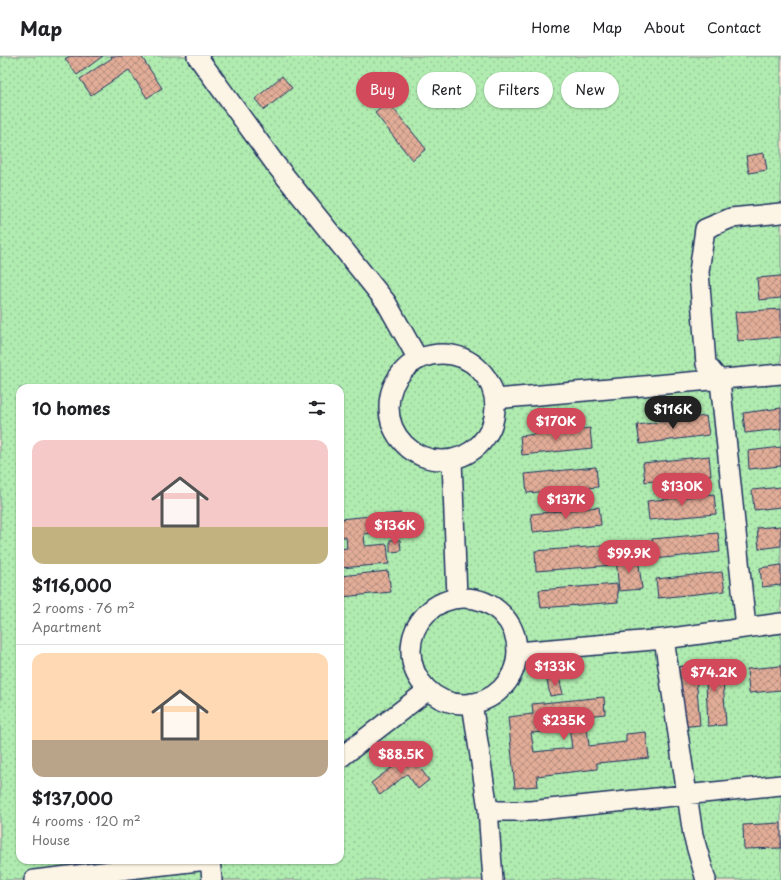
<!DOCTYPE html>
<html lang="en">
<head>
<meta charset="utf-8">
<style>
	body { margin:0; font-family:"Playpen Sans",sans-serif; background:#f2f2f2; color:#202124; height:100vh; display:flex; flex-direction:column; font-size:15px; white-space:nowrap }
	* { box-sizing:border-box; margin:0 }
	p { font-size:13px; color:#757577 }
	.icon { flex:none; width:22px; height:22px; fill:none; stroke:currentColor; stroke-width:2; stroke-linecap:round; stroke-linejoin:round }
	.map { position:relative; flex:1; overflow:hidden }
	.drawer { position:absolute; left:16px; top:328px; width:328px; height:480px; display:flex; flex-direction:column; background:#fff; border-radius:12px; box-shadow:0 1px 3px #0004 }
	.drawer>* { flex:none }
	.top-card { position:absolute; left:356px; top:16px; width:365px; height:36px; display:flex; gap:8px }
	.price { position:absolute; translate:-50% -34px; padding:0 9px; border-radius:14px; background:#d1495b; color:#fff; font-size:13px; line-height:26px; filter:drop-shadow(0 1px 2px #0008) }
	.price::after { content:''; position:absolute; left:50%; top:24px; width:12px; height:9px; margin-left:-6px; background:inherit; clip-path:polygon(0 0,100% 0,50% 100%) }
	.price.active { background:#222; color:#fff }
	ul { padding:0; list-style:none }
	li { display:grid; align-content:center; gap:8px; height:212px; padding:0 16px }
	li+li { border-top:1px solid #e0e0e0 }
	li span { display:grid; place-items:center; height:124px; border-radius:12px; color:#555 }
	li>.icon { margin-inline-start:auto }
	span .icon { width:72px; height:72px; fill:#fffc; stroke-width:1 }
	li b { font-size:17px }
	h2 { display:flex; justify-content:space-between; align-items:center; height:48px; padding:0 16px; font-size:17px }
	.pill { padding:0 14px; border-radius:18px; background:#fff; box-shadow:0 1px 3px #0004; font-size:14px; line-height:36px }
	.pill.active { background:#d1495b; color:#fff }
	header { display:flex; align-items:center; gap:24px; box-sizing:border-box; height:56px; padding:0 20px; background:#fff; border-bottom:1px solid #e0e0e0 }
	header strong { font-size:19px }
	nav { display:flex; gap:22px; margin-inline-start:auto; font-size:14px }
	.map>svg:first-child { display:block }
	.grass { fill:url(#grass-dots); stroke:#668d87; fill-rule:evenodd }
	.building { fill:url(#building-cross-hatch); stroke:#1b2f5e; fill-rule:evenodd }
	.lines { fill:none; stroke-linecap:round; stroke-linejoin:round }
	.minor-casing { stroke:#1b2f5e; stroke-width:22 }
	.minor { stroke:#fcf5e5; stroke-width:19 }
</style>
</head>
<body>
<header>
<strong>Map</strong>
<nav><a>Home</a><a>Map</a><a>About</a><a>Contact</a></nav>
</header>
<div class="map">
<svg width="781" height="824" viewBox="0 0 781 824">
	<defs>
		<pattern id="grass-dots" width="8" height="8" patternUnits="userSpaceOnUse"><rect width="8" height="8" fill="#b0ebb0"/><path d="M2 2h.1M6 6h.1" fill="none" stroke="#97ca9a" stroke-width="1.8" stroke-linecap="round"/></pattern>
		<pattern id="building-cross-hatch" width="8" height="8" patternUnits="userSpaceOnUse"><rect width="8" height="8" fill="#e2ad97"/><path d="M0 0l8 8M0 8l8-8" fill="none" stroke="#b68d7e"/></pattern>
	</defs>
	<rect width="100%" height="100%" fill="#f4dfce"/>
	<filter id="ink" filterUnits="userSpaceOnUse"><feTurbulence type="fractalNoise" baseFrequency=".025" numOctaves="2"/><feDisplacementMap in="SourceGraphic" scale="8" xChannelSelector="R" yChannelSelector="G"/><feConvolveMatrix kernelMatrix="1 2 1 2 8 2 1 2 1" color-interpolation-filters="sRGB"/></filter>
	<g filter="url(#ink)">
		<!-- grass -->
		<path class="grass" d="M 0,0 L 781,0 L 781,824 L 0,824 ZM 20,332 L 340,332 L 340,804 L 20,804 Z"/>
		<!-- building -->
		<path class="building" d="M 70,0 L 103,0 L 77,19 L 65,3 Z
			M 111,0 L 141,0 L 162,32 L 147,42 L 129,14 L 91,39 L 80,23 L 112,2 Z
			M 282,20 L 292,32 L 264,54 L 255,43 Z
			M 388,46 L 426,93 L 412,104 L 375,57 Z
			M 764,97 L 767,114 L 749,117 L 746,100 Z
			M 781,220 L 781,242 L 759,244 L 757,222 Z
			M 781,253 L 781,281 L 738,285 L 735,256 Z
			M 781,352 L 781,373 L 745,377 L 743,357 Z
			M 706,360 L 709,379 L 640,388 L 637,369 Z
			M 590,372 L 592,392 L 522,399 L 520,380 Z
			M 781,391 L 781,410 L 749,413 L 748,395 Z
			M 709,400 L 711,419 L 645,426 L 643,407 Z
			M 596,411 L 598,431 L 527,437 L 525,418 Z
			M 781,431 L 781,451 L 754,454 L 752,434 Z
			M 714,438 L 716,458 L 649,464 L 647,445 Z
			M 599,451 L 601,469 L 533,476 L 531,458 Z
			M 401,457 L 403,474 L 364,478 L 365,490 L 387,488 L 389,508 L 340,512 L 340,493 L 347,492 L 346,481 L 340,481 L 340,463 Z
			M 781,470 L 781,490 L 759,493 L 757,472 Z
			M 718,477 L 720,496 L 654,503 L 652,483 Z
			M 390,484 L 400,484 L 401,495 L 390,496 Z
			M 614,489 L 615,509 L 536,515 L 535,495 Z
			M 638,500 L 642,533 L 619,535 L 616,502 Z
			M 781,509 L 781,529 L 762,531 L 760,512 Z
			M 388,515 L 391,536 L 342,541 L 340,520 Z
			M 722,516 L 725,535 L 658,542 L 656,523 Z
			M 617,528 L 618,546 L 541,552 L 539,534 Z
			M 722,608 L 726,669 L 708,670 L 706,627 L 698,627 L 697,610 Z
			M 695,609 L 700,669 L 681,671 L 675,611 Z
			M 781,610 L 781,634 L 749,637 L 747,613 Z
			M 559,622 L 563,638 L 550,640 L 547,624 Z
			M 604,641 L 605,658 L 586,660 L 589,690 L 626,686 L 626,678 L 646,676 L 649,702 L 597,707 L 597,713 L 537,720 L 538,730 L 515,732 L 508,661 L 533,658 L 532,648 ZM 568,664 L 572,692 L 534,696 L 531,677 L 554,675 L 553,666 Z
			M 410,698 L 429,724 L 418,733 L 407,718 L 380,739 L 371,727 Z
			M 781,767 L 781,792 L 744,793 L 743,769 Z"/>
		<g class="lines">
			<!-- minor casing -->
			<g class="minor-casing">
				<path id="minor" d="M 197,0 L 276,109 L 386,246 L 418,303
					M389 351a53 53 0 1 1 106 0a53 53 0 1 1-106 0Z
					M 495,343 L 781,318
					M 452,403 L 457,542
					M411 595a53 53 0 1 1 106 0a53 53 0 1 1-106 0Z
					M 746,571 L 720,325 L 706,308 L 699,216 L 705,173 L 731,162 L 781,157
					M 664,583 L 693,779 L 706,824
					M 518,596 L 664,583 L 781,567
					M 472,647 L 488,753 L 499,755 L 530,755 L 781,729
					M 340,702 L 428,634
					M 488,753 L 493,824
					M 210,804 L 212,824
					M 34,824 L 207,804"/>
			</g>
			<!-- minor -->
			<use href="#minor" class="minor"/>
		</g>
	</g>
</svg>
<b class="price active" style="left:673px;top:374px">$116K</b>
<b class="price" style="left:556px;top:386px">$170K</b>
<b class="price" style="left:682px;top:451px">$130K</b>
<b class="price" style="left:566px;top:464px">$137K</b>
<b class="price" style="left:395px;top:490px">$136K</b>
<b class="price" style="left:629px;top:518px">$99.9K</b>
<b class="price" style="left:555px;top:631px">$133K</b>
<b class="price" style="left:714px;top:637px">$74.2K</b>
<b class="price" style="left:564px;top:685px">$235K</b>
<b class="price" style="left:401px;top:719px">$88.5K</b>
<div class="top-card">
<a class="pill active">Buy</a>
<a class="pill">Rent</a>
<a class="pill">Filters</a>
<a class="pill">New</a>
</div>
<section class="drawer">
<h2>10 homes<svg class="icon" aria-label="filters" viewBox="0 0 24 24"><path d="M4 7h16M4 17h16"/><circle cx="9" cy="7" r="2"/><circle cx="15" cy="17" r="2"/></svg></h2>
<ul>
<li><span style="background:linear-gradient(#f6c9c9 70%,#c2b280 0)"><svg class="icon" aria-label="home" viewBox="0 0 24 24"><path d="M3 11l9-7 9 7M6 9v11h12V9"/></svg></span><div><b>$116,000</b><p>2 rooms · 76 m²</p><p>Apartment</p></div></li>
<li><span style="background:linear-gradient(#ffd9b3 70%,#b9a48a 0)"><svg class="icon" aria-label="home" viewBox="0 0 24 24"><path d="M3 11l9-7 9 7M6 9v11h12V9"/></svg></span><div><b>$137,000</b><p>4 rooms · 120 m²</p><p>House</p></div></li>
</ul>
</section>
</div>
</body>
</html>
